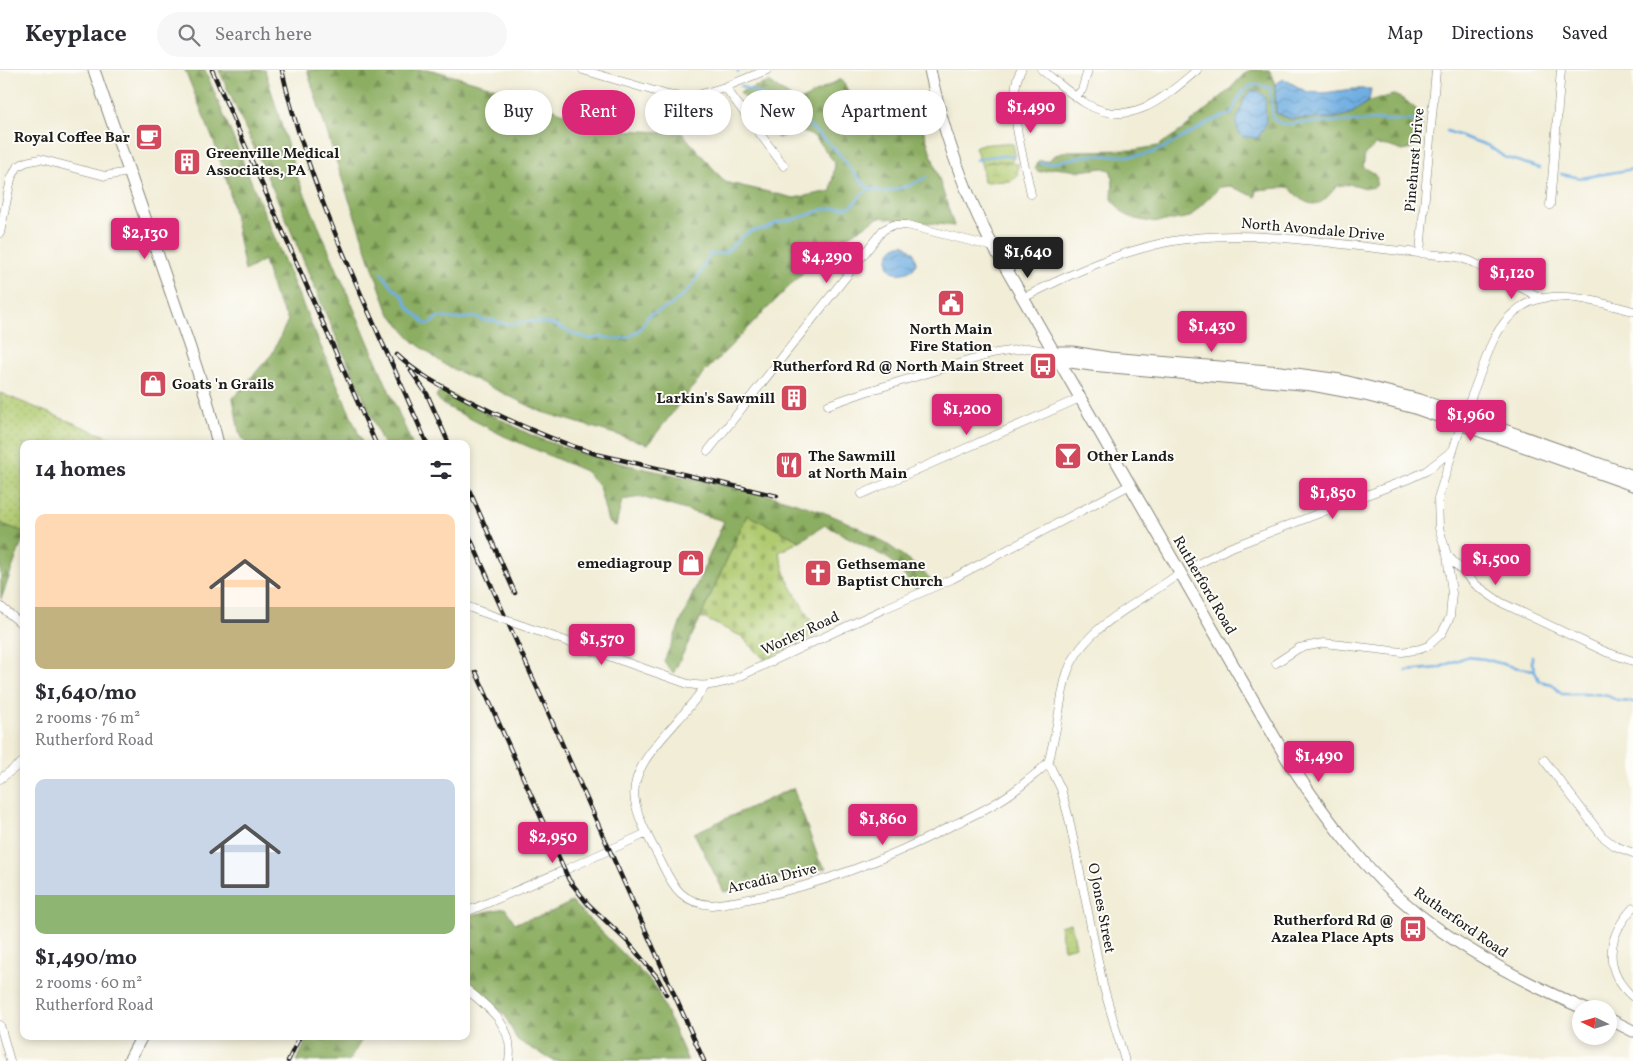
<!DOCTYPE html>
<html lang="en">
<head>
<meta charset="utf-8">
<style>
	body { margin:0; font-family:Vollkorn,serif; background:#f7f7f7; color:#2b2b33; height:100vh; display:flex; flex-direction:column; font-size:19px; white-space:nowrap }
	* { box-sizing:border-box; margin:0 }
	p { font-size:16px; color:#7c7c81 }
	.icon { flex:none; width:28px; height:28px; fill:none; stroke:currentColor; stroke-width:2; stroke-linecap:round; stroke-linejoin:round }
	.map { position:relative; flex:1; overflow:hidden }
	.side { position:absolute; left:20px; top:370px; width:450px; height:600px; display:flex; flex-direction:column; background:#fff; border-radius:10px; box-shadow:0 2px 8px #0003 }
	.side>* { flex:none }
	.hud { position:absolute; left:485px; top:20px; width:475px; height:45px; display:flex; gap:10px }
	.needle { width:32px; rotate:275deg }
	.tools { position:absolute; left:1572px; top:930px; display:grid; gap:10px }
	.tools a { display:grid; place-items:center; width:45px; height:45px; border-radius:50%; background:#fff; box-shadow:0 2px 8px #0003; font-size:25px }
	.price { position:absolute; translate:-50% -42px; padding:0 11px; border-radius:5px; background:#db2777; color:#fff; font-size:16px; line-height:32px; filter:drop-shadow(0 1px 2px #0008) }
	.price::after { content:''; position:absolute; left:50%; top:30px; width:15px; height:11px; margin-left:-8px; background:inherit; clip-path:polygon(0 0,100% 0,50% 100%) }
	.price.selected { background:#222; color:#fff }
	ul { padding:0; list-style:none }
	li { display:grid; align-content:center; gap:10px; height:265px; padding:0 15px }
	li span { display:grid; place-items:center; height:155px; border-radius:10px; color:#555 }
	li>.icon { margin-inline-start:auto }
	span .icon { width:90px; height:90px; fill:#fffc; stroke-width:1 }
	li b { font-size:21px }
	h2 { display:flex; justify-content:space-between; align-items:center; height:60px; padding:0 15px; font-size:21px }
	.pill { padding:0 18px; border-radius:22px; background:#fff; box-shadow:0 2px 8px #0003; font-size:18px; line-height:45px }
	.pill.selected { background:#db2777; color:#fff }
	header { display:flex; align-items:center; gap:30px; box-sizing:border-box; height:70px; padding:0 25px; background:#fff; border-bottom:1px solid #e1e1e2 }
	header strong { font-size:24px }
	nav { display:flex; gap:28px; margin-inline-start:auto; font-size:18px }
	.search { width:350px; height:45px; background:#f7f7f7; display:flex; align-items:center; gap:12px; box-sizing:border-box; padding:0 18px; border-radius:28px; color:#7c7c81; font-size:19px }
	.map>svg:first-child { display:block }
	.grass { fill:#b0ca6f; stroke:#667346 }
	.forest { fill:url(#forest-firs); stroke:#54653f }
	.wetland { fill:url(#wetland-marsh); stroke:#667346 }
	.cemetery { fill:url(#cemetery-stones); stroke:#667346 }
	.park { fill:url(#park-dots); stroke:#667346 }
	.water { fill:url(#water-waves); stroke:#46657f }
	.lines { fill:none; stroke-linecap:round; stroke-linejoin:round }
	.stream { stroke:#6faee2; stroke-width:2.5 }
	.street-casing { stroke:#86847a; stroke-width:9 }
	.secondary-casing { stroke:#86847a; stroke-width:13 }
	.street { stroke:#fff; stroke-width:8 }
	.secondary { stroke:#fff; stroke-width:11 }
	.rail-casing { stroke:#1c1c1c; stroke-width:4.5 }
	.rail { stroke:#fdfcf7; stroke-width:2.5; stroke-dasharray:8; stroke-linecap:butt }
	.street-bridge-casing { stroke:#86847a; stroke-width:9; stroke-linecap:butt }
	.street-bridge { stroke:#fff; stroke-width:8 }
	.labels { text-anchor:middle; stroke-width:4; stroke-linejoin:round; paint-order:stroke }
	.poi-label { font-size:15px; font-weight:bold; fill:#1c1c1c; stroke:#fdfcf7; text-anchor:end }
	.street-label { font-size:15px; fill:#1c1c1c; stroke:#fdfcf7 }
</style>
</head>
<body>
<header>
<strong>Keyplace</strong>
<div class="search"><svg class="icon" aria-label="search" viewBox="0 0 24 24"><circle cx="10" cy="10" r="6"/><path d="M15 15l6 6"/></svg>Search here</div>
<nav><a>Map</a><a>Directions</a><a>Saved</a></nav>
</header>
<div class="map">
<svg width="1633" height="991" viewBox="0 0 1633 991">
	<defs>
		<pattern id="forest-firs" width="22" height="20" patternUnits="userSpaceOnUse" patternTransform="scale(1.25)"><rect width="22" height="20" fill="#8cae62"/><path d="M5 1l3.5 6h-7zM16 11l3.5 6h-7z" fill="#728d50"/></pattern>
		<pattern id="wetland-marsh" width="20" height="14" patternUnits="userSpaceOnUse" patternTransform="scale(1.25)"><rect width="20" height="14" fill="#b0ca6f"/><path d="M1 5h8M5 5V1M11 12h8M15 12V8" fill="none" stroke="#97ad60"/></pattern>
		<pattern id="cemetery-stones" width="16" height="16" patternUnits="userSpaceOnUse" patternTransform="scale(1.25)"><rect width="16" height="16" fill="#b0ca6f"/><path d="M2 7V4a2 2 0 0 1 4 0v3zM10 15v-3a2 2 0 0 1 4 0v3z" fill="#97ad60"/></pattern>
		<pattern id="park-dots" width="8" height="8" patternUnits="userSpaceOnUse" patternTransform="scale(1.25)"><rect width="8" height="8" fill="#b0ca6f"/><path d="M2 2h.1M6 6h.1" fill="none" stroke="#97ad60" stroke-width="1.8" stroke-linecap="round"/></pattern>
		<pattern id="water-waves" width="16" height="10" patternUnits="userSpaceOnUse" patternTransform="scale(1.25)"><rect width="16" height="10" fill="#6faee2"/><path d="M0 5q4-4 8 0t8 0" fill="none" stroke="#5a8db6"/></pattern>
	</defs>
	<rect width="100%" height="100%" fill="#fdfcf7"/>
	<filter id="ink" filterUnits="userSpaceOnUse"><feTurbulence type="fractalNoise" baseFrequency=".02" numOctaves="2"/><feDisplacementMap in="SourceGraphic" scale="10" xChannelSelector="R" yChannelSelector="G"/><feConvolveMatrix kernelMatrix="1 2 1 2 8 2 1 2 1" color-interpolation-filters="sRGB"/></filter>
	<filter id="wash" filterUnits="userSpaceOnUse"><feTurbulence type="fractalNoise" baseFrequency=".0096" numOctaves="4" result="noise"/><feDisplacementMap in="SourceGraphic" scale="20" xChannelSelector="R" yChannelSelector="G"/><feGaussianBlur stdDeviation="1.12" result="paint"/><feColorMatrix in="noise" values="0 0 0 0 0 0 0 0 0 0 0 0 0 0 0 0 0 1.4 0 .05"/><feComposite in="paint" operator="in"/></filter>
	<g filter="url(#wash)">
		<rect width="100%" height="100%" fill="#f1edd7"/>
		<!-- grass -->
		<path class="grass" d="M 1003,73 L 1013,74 L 1015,84 L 1011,93 C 1003,91 988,90 982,96 L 975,77 L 979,75 Z"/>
		<!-- forest -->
		<path class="forest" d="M 185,0 L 205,0 L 293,212 L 363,374 L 246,374 L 239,362 L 233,328 L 272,284 L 288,250 L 274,224 L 264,190 L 245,201 L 229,118 L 214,72 Z
			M 219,0 L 265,0 L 296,104 L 412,374 L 383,374 L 367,335 L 325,242 L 280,135 Z
			M 307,0 L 432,0 L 517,24 L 603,59 L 682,63 L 725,112 L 794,128 L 831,121 L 835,93 L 815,67 L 796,59 L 778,68 L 740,22 L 769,12 L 798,32 L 841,9 L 860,40 L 921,52 L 954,156 L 879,147 L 824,181 L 703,304 L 648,374 L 542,342 L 445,295 L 413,271 L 388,241 L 343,112 Z
			M 1251,0 L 1269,0 C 1277,12 1276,28 1276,43 L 1291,49 L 1336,48 L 1352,43 L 1369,31 L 1394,25 L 1405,30 L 1417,40 L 1422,54 L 1421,65 L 1417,74 L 1411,79 L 1403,81 L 1388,76 L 1376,75 L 1365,84 L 1363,97 L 1372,102 L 1377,108 L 1376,116 C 1368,120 1363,117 1355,115 C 1349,114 1343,115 1337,116 C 1333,120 1328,127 1323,131 C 1309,140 1297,126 1289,117 L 1257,120 L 1256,127 L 1230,116 L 1220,117 C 1210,128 1199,136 1190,147 C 1169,151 1145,156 1125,144 C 1120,141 1116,134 1112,129 L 1113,108 L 1110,100 L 1103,98 L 1079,101 L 1054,98 L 1042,102 L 1037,101 L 1035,99 L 1038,91 L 1048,91 L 1053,86 L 1067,81 L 1134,80 L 1158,76 L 1182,60 L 1228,21 L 1246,2 Z
			M 441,319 C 461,331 482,340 502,350 C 511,354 520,360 529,364 C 557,376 586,385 616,392 C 694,412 784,420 857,457 C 886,471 911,491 934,512 L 916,519 L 889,489 L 825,455 L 800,471 L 747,445 L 701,547 L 673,604 L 664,591 L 724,451 L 641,427 L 622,430 L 616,456 L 608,452 L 599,416 L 585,401 L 504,366 L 442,334 L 436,326 Z
			M 0,453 L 24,462 L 24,466 L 1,529 Z
			M 793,718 L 819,790 L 826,798 L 724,822 L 694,763 Z
			M 572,832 L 655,916 L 688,991 L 554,991 L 517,970 L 505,945 L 466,912 L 466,846 L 505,838 L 515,853 L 547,844 Z
			M 308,966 L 364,966 L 349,991 L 297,991 Z"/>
		<!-- wetland -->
		<path class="wetland" d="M 1000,91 L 1018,94 L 1017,107 L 1011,111 L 984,112 L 982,96 L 985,93 Z"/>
		<!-- cemetery -->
		<path class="cemetery" d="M 747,445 L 800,471 L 779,482 L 787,509 L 818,564 L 765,590 L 741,566 L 701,547 Z"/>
		<!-- park -->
		<path class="park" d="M 0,323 L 125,374 L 24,374 L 24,462 L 0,453 Z
			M 1071,853 L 1076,876 L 1064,879 L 1060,856 Z"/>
		<!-- water -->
		<path class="water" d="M 1284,9 L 1307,22 L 1324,23 L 1352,19 L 1371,19 L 1369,31 L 1352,43 L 1336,48 L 1291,49 L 1276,43 L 1275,14 Z
			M 1251,21 L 1258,21 L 1265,27 L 1266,54 L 1258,68 L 1243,67 L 1239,63 L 1236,53 L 1245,27 Z
			M 904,174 L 914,182 L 916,193 L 914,198 C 911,200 907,203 903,203 C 884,208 881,177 904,174 Z"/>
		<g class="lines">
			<!-- stream -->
			<path class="stream" d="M 738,0 L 738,2
				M 741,16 L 789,37 L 836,80 L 858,108 L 870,119 L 885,122 L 912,115 L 926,107
				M 1447,61 L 1489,76 L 1504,87 L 1540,98
				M 976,90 C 989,86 1000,84 1014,87
				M 1040,93 C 1056,95 1069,88 1085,86 C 1107,83 1133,90 1154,82 C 1181,72 1203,51 1231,44 C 1239,25 1246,8 1270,18 L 1273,48 L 1282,54 L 1380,50 L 1422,51
				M 1561,104 L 1581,108 L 1633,99
				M 381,203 L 394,219 L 402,225 L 408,237 L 426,254 L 430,254 L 438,247 L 457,249 L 476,247 L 485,251 L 493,250 L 501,253 L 514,254 L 529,251 L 552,254 L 574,264 L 591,269 L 601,267 L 620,269 L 629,267 L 639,260 L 650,244 C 673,239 692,219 703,199 C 705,194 707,189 709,184 L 725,183 L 745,164 L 752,161 L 768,158 L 775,153 L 799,148 L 825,139 L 849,137 L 855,133 L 862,124 L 870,119
				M 1532,586 L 1532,593 L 1539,611 L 1552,614 L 1562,624 L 1596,624 L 1608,626 L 1618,631 L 1633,632
				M 1406,601 L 1438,598 L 1466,587 L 1485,589 L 1513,597 L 1534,600"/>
		</g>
	</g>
	<g filter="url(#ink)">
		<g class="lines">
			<!-- street casing -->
			<g class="street-casing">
				<path id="street" d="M 583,0 L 668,25 L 688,28 L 725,17 L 767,0
					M 1021,0 C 1004,30 1025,91 1031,124
					M 1042,0 C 1056,11 1070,24 1085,33 C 1129,60 1164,28 1197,0
					M 725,17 L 784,96
					M 1075,27 L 1082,20 L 1088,0
					M 1550,135 L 1561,0
					M 0,163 L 11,109 L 17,97 L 26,92 L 40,89 L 105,106 L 129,102
					M 1420,183 L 1436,0
					M 1023,228 C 1070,204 1116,183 1167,172 C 1222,161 1278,167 1333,173 C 1374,178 1416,183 1457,187 L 1470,191 L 1541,228
					M 1633,241 C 1575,226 1522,207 1491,275 L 1464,346 L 1438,428 L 1439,458 L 1447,485 L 1476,515 L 1500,532 L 1606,582 L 1633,591
					M 828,335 L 865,322 L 991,284 L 1027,278 L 1053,282
					M 708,381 L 883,160 L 893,155 L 907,155 L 994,177
					M 862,424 L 1080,328
					M 1196,495 L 1229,478 L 1411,408 L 1426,401 L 1453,380
					M 0,536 L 24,556
					M 466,536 L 479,541
					M 523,556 L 688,614 C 704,617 716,615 732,610 L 886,538 L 952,509 L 1130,415
					M 1276,593 L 1299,578 L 1324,573 L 1402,582 L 1420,579 L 1428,576 L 1442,563 L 1450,547 L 1452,523 L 1447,485
					M 705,617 C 696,628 688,639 678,650 C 660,671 629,700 635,731 C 639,753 653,775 662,794 C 674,819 683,833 712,835 C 797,824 876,795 951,756 C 979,743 1005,730 1028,710 C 1034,705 1044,698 1048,692 C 1050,688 1051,682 1052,677 C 1058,654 1060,630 1066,607 C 1080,556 1143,532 1181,502
					M 1544,690 L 1602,766 L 1615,776 L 1633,783
					M 1048,692 L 1061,719 L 1069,749 L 1103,915 L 1125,991
					M 0,709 L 24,691
					M 1633,838 C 1607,866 1602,900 1633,927
					M 466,842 L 565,800 L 647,763
					M 466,919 C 490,938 515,957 509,991
					M 0,955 L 10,991"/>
			</g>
			<!-- secondary casing -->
			<g class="secondary-casing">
				<path id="secondary" d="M 94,0 L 189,275 L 207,330 L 218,374
					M 930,0 C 942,57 962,115 988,167 L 1287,689 C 1324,745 1364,801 1417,843 C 1468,883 1525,913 1585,939
					M 1054,282 L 1072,282 L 1109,288 L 1281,302 L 1340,310 L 1420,330 L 1633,406
					M 1054,283 L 1071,292 L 1091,295 L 1312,315 L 1365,325 L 1415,338 L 1633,415
					M 1609,949 L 1633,961
					M 129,991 L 142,966"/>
			</g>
			<!-- street -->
			<use href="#street" class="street"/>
			<!-- secondary -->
			<use href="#secondary" class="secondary"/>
			<!-- rail casing -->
			<g class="rail-casing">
				<path id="rail" d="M 212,0 L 376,374
					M 282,0 C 303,94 342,182 381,270 C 397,304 412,339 427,374
					M 397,285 C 418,305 443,317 468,330 C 509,351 552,370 596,384 L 777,426
					M 411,301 L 427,324 L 449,374
					M 466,413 L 515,523
					M 466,459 L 704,991
					M 476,602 L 569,810 L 588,834 L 627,871 L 657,907 L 666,924
					M 288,991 L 300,966"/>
			</g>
			<!-- rail -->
			<use href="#rail" class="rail"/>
			<!-- street-bridge casing -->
			<g class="street-bridge-casing">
				<path id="street-bridge" d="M 479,541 L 523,556"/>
			</g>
			<!-- street-bridge -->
			<use href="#street-bridge" class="street-bridge"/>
		</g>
	</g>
	<!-- icons -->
	<defs>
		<g id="cafe-square" transform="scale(1.4375)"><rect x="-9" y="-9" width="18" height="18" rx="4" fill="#d1495b" stroke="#fdfcf7"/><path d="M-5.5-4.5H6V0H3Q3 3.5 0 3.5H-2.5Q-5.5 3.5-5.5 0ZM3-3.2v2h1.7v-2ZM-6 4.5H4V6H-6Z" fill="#fff"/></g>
		<g id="building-square" transform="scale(1.4375)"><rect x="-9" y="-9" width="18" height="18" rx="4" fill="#d1495b" stroke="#fdfcf7"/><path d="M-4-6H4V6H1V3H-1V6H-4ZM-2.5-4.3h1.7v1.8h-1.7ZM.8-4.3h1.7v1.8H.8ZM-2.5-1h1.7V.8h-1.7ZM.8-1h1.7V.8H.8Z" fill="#fff"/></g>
		<g id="civic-square" transform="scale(1.4375)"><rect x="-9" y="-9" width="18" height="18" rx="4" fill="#d1495b" stroke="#fdfcf7"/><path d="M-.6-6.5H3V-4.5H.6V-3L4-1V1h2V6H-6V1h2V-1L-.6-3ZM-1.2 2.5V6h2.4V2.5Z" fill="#fff"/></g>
		<g id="bus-square" transform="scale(1.4375)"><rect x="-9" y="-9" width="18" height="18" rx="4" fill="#d1495b" stroke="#fdfcf7"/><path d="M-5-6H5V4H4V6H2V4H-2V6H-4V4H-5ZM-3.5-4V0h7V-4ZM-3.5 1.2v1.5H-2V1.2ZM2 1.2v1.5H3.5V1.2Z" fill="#fff"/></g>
		<g id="shop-square" transform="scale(1.4375)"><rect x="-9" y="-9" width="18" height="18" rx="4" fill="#d1495b" stroke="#fdfcf7"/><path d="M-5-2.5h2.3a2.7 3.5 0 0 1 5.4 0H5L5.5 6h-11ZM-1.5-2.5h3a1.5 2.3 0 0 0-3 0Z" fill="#fff"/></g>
		<g id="bar-square" transform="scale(1.4375)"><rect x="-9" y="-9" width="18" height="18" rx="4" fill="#d1495b" stroke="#fdfcf7"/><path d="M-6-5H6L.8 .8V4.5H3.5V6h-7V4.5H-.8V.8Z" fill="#fff"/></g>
		<g id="restaurant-square" transform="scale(1.4375)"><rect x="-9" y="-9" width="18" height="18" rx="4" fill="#d1495b" stroke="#fdfcf7"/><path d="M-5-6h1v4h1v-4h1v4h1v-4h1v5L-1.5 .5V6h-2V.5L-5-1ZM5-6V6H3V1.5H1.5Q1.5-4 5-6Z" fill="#fff"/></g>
		<g id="church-square" transform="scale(1.4375)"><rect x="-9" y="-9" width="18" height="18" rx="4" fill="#d1495b" stroke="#fdfcf7"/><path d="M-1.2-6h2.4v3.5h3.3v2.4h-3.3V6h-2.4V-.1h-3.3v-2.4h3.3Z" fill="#fff"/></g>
	</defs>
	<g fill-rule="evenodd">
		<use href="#cafe-square" x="149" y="67"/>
		<use href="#building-square" x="187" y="92"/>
		<use href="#civic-square" x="951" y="233"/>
		<use href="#bus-square" x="1043" y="296"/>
		<use href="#shop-square" x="153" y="314"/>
		<use href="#building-square" x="794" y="328"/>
		<use href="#bar-square" x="1068" y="386"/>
		<use href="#restaurant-square" x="789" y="395"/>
		<use href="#shop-square" x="691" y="493"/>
		<use href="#church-square" x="818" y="503"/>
		<use href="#bus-square" x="1413" y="859"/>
	</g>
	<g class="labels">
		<!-- poi labels -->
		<g class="poi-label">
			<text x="130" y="72">Royal Coffee Bar</text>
			<text x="206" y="88" text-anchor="start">Greenville Medical<tspan x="206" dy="17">Associates, PA</tspan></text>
			<text x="951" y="264" text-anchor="middle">North Main<tspan x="951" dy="17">Fire Station</tspan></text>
			<text x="1024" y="301">Rutherford Rd @ North Main Street</text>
			<text x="172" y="319" text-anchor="start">Goats 'n Grails</text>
			<text x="775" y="333">Larkin's Sawmill</text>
			<text x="808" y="391" text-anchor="start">The Sawmill<tspan x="808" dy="17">at North Main</tspan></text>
			<text x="1087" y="391" text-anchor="start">Other Lands</text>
			<text x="672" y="498">emediagroup</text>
			<text x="837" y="499" text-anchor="start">Gethsemane<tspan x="837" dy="17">Baptist Church</tspan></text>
			<text x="1394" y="855">Rutherford Rd @<tspan x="1394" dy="17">Azalea Place Apts</tspan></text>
		</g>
		<!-- street labels -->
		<g class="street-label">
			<text transform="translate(1414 90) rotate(-85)" y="5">Pinehurst Drive</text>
			<text transform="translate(1313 159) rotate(5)" y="5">North Avondale Drive</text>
			<text transform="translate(1205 515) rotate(60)" y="5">Rutherford Road</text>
			<text transform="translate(800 563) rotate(-25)" y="5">Worley Road</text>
			<text transform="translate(772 808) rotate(-13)" y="5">Arcadia Drive</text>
			<text transform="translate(1102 838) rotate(79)" y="5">O Jones Street</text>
			<text transform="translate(1461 852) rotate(35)" y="5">Rutherford Road</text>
		</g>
	</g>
</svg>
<div class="tools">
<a><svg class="needle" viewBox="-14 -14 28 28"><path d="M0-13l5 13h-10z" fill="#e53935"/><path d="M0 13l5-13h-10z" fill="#7c7c81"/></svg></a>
</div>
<b class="price" style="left:1031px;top:64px">$1,490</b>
<b class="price" style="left:145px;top:190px">$2,130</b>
<b class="price selected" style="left:1028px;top:209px">$1,640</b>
<b class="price" style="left:827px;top:214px">$4,290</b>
<b class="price" style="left:1512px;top:230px">$1,120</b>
<b class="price" style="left:1212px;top:283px">$1,430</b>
<b class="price" style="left:967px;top:366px">$1,200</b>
<b class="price" style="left:1471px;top:372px">$1,960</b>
<b class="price" style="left:1333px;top:450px">$1,850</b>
<b class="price" style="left:1496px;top:516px">$1,500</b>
<b class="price" style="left:602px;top:596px">$1,570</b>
<b class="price" style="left:1319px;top:713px">$1,490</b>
<b class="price" style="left:883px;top:776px">$1,860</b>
<b class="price" style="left:553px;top:794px">$2,950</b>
<div class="hud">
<a class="pill">Buy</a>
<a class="pill selected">Rent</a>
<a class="pill">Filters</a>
<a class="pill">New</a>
<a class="pill">Apartment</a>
</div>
<section class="side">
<h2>14 homes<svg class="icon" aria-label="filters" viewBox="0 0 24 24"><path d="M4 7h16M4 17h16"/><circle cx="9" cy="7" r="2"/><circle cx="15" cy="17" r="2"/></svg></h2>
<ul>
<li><span style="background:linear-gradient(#ffd9b3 60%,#c2b280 0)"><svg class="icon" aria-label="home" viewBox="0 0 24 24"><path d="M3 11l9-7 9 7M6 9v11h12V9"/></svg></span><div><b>$1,640/mo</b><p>2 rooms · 76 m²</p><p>Rutherford Road</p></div></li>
<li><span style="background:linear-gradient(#c9d6e8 75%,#8fb573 0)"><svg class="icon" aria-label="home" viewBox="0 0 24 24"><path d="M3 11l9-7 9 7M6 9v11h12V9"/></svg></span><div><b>$1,490/mo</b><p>2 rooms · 60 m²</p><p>Rutherford Road</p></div></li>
</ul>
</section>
</div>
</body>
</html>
